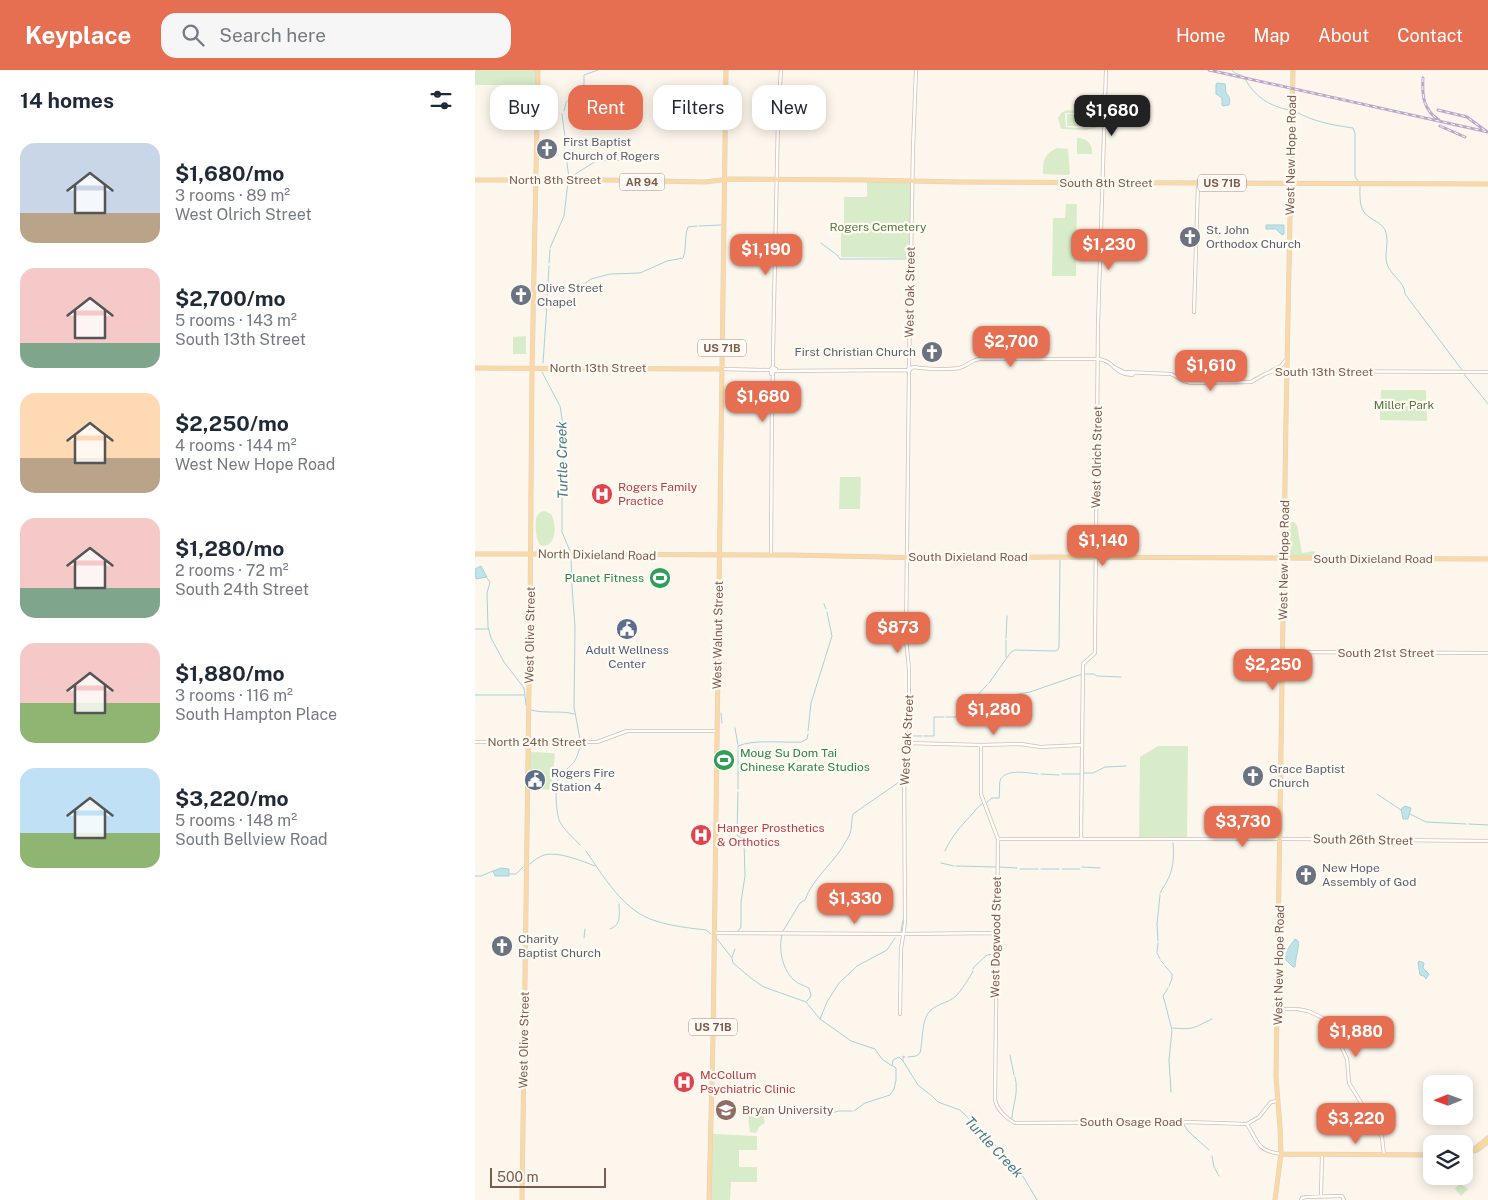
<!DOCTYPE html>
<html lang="en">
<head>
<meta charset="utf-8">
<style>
	body { margin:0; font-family:"Public Sans",sans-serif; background:#f6f6f7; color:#1f2937; height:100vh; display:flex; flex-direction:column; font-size:19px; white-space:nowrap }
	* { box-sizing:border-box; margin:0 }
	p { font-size:16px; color:#747a83 }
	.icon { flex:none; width:28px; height:28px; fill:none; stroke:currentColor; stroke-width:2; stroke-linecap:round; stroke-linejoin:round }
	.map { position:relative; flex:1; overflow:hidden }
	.side { display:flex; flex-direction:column; background:#fff; width:475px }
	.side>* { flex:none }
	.banner { position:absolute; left:15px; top:15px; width:475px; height:45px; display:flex; gap:10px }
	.needle { width:32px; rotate:269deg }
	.fabs { position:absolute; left:948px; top:1005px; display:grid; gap:10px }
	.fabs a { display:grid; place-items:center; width:50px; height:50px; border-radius:10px; background:#fff; box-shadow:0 2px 12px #0003; font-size:25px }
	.scale { position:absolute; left:15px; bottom:12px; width:116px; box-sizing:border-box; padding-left:5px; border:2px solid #7a5c4d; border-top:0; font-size:14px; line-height:18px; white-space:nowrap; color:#7a5c4d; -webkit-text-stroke:4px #fffaf3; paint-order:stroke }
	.price { position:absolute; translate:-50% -42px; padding:0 11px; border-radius:10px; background:#e76f51; color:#fff; font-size:16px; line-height:32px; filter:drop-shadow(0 1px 2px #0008) }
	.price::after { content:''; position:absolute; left:50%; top:30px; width:15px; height:11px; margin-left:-8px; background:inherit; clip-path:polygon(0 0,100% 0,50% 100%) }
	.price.on { background:#222; color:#fff }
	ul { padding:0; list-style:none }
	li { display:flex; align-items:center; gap:15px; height:125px; padding:0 20px }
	li span { display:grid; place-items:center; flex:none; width:140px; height:100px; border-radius:15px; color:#555 }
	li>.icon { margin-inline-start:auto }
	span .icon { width:60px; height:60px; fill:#fffc; stroke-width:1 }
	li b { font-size:21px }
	h2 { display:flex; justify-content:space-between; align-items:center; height:60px; padding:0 20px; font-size:21px }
	.tag { padding:0 18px; border-radius:15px; background:#fff; box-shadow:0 2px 12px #0003; font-size:18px; line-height:45px }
	.tag.on { background:#e76f51; color:#fff }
	header { display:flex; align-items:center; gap:30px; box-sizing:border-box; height:70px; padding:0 25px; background:#e76f51; color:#fff }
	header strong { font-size:24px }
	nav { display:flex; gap:28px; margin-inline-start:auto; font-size:18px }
	.search { width:350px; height:45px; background:#f6f6f7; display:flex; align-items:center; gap:12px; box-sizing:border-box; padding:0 18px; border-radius:15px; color:#747a83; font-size:19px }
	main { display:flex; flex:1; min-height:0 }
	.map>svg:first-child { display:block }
	.green { fill:#d8ecc9; fill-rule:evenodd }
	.water { fill:#bfe3e8; stroke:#a5d3da }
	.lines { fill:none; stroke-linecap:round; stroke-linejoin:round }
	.stream { stroke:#a5d3da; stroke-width:1 }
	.minor-casing { stroke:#d1beb0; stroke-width:4 }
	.major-casing { stroke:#dad1cd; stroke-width:5 }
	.minor { stroke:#fff; stroke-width:2.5 }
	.major { stroke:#fbd9a5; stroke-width:4 }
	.rail-casing { stroke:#b9a8c9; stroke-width:3 }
	.rail { stroke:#fffaf3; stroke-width:1; stroke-dasharray:4; stroke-linecap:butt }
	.labels { text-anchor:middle; stroke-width:4.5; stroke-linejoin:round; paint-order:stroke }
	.shield { fill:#fffaf3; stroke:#a28b7f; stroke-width:1 }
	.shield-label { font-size:11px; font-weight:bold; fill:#7a5c4d }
	.worship-label { font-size:12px; fill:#5b616d; stroke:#fffaf3; text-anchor:start }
	.street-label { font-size:12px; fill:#7a5c4d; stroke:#fffaf3 }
	.park-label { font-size:12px; fill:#537a41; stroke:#fffaf3 }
	.health-label { font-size:12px; fill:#be3a42; stroke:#fffaf3; text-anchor:start }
	.leisure-label { font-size:12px; fill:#27864d; stroke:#fffaf3; text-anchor:end }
	.service-label { font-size:12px; fill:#4e5e75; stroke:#fffaf3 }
	.education-label { font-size:12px; fill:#785e54; stroke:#fffaf3; text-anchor:start }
	.water-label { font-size:14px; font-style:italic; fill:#437c86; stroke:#fffaf3 }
</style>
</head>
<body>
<header>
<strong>Keyplace</strong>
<div class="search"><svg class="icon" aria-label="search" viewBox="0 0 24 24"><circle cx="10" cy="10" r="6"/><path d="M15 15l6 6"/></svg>Search here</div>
<nav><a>Home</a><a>Map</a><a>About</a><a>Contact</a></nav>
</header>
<main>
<section class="side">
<h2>14 homes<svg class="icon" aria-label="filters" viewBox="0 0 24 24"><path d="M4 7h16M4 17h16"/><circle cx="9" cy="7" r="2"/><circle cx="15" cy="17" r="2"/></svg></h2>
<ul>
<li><span style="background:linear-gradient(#c9d6e8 70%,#b9a48a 0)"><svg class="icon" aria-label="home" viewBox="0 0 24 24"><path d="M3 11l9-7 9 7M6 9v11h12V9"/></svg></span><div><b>$1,680/mo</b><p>3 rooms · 89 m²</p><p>West Olrich Street</p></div></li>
<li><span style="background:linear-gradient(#f6c9c9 75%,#7fa58c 0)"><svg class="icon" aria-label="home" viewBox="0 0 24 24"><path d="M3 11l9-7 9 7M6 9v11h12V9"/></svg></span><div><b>$2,700/mo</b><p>5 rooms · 143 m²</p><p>South 13th Street</p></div></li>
<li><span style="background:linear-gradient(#ffd9b3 65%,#b9a48a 0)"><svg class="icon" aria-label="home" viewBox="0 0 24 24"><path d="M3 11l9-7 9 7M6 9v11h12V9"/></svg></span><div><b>$2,250/mo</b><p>4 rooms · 144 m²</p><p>West New Hope Road</p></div></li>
<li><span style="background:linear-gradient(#f6c9c9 70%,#7fa58c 0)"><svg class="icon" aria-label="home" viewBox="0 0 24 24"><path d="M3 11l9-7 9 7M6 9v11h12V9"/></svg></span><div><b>$1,280/mo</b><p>2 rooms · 72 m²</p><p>South 24th Street</p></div></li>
<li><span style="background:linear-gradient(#f6c9c9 60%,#8fb573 0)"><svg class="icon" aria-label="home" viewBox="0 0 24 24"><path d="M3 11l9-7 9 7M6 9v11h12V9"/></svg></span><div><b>$1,880/mo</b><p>3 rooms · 116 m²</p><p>South Hampton Place</p></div></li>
<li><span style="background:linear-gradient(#bfe0f5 65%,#8fb573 0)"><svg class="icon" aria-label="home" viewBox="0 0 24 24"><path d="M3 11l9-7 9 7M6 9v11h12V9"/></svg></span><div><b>$3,220/mo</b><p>5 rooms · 148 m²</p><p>South Bellview Road</p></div></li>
</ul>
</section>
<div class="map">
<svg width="1013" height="1130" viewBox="0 0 1013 1130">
	<rect width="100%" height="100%" fill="#fdf6ec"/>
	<!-- green -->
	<path class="green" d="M 0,0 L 63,0 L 63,15 L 0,15 Z
		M 592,40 L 621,42 C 624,45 627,48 626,53 C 623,63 595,59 586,59 L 583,48 L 586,43 ZM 590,43 L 619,43 L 623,47 C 624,62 601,58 591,57 Z
		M 592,44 L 618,44 L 618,56 L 592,56 Z
		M 602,68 C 612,68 618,74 617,84 L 602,84 Z
		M 582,78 L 593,79 L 595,104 L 593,105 L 568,104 C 568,90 569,85 582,78 Z
		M 392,112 L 436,112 L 434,188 L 366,187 L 366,162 L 369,162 L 369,127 L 392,127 Z
		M 591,134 L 602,134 L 601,206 L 577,206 L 578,148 L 590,148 Z
		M 51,266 L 51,284 L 38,284 L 38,267 Z
		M 906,320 L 951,320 L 952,351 L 905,350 Z
		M 365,407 L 386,407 L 385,439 L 364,439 Z
		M 69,441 L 76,444 C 82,453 82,480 65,475 C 61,470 59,452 62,446 C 64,443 66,442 69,441 Z
		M 812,452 L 819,452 L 822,455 L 827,483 L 840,481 L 840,486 L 839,487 L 814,487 L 812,485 Z
		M 683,676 L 713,676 L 712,768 L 664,768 L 665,687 Z
		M 55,682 L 77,683 L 80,684 L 76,720 L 63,719 L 63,704 L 61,703 L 61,701 L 55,701 Z
		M 277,1037 L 287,1042 L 290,1053 L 284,1057 L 281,1063 L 275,1062 C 274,1054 271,1044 277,1037 Z
		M 238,1064 L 282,1066 L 282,1080 L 264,1080 L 264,1097 L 282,1097 L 282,1112 L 256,1112 L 255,1130 L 236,1130 Z
		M 986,1114 L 993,1119 L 986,1126 L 980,1119 L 982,1116 Z"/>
	<!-- water -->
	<path class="water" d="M 742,13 L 750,14 L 751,23 C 754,26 756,29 754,35 L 748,36 L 747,35 L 747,28 L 741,24 L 741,15 Z
		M 791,155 L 809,155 L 809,164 L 807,165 L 801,159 L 791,159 Z
		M 6,496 L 12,507 L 1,509 L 0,499 Z
		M 930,736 L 936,738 L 933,749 L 928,749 L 926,739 Z
		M 26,798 L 34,799 L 34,806 L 20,806 L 18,801 Z
		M 820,869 L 823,871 C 825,876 820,889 820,897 L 818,897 L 811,890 L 809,884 Z
		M 944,891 L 949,893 L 948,898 L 954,904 L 951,909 L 949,906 L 945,905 L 943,893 Z"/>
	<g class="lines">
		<!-- stream -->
		<path class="stream" d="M 757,0 L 760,3 L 768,6 L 769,7
			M 770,9 C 780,27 794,36 814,40
			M 89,41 C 92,31 89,30 100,30 L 101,19 L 103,16 L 109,15 L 109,5 L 123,0
			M 820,41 C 838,52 858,55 878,58 L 880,63 L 880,107 L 884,112
			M 87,44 L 90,67
			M 91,86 L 94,108
			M 94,108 L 121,91 L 153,90
			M 885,115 C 885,123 884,135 889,142 C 894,150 909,152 911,163 C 914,173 909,185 912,194 C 916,206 930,212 930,224 L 987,300
			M 224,156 L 246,155
			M 346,173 L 362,185 L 365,189 L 433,189
			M 75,178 L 89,146 L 93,112
			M 74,193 L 75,180
			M 72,220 L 101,220 L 116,209 L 135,204 L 165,203 L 192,191 L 208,188 C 212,178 209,167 213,157 L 222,156
			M 72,232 L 74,196
			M 68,293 L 72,235
			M 67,302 L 85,336 L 88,355 L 87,409 L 87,462 L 95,481
			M 989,304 L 1013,334
			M 96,487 L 97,517 L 100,557 L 99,637 L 105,669
			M 12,508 L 15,512 L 12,523 L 13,557 L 16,568 L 29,592 L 49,618 L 51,635
			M 349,534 L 351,539
			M 0,559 L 13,559
			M 531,568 L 532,546
			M 531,570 L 531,587
			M 611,604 L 619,604 L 622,606 L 646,607
			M 514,613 L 536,582 L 540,580 L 580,581 L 583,580 L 584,577 L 585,490
			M 0,625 L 49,625
			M 538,625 L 555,622 L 607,604
			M 502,626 L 535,625
			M 495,633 L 512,615
			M 56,640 C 70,644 85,640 99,644
			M 246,643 L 247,653
			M 471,647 L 482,647 L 493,635
			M 260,658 L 263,675
			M 333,661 L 336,633 L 357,566 L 352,542
			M 449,666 L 459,666 L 459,647 L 469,647
			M 435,672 L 436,666 L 447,666
			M 105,676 C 101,695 96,694 84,707 C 79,713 81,745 85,752 C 88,759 100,769 105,775
			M 608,703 L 618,703 L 630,697 L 651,696
			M 566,704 L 584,705
			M 587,704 L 605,704
			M 431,708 L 433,703 L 434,677
			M 263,719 L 263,676 C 279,669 308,673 326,672 L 332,669 L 333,664
			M 263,722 L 262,765 L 268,769 L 269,772 L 270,806 L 266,832 L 266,857 L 263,861
			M 902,724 L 926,740
			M 512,732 L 517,728 L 524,728 C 525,722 524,716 525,711 C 529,698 553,703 563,704
			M 935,744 L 951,752 L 991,754
			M 994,754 L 1013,755
			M 111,781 C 129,807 149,842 181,851 C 196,856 214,858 231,860 L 236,864
			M 470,781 C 477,765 488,754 499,742 C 502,738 504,736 508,733
			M 466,793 L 479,796
			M 55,794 C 59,790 64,787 69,785 C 83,781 107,791 120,796
			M 481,796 L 521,797
			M 524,797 L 542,798
			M 607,797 L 625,798
			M 545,799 L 563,799
			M 566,799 L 584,799
			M 587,799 L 605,799
			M 34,804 L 41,804 L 48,797
			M 0,806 L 6,806 L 18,801
			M 685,823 C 688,817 691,814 693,809 C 699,798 699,784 698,773
			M 135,859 C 147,855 144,844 144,834
			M 308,861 L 325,833 L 330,830 C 337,810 355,796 367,778 C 369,774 373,768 375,764 C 377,758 376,751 378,744 L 427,710
			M 426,862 L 428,850
			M 307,865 C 303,879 308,901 319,910 C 323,914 328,915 334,918 L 336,926 L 332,931
			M 109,868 L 110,859
			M 242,869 L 257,888 L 258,893 L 277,909 L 289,917 L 331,932 L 345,949 L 376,971 L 400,979 L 407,989 L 417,996 L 418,990 L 424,987 L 428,991 L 443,1015 L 457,1026 L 463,1032 L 485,1040 L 513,1067 L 546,1103 L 562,1130
			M 683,871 L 682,854 L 685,825
			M 683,873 L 682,883 L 685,889
			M 523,883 L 527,883
			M 257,887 L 260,879
			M 686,891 L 689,894
			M 690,896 L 697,904 L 697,909 L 694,916
			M 498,899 L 499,897 L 512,885 L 518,884
			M 693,918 L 688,926 L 689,929 L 697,960 L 694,990 L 696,1022
			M 345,949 L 352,932 L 364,913 L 382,896 L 412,880 L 420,868
			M 698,958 C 719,960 718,958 737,949
			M 535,985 L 539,1005
			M 433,987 L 441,986 L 445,983 C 448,970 446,958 452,945 C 458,934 472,934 481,926 C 485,922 496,906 498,901
			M 428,991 L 428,986 L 430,987
			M 379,1041 L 390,1033 L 415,1025 L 419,1019 L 421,1010 L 421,998 L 418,996
			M 348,1045 L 364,1041 L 377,1041
			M 537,1048 C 538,1033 544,1023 540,1007
			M 709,1055 L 713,1061 L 734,1080
			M 737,1086 L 739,1097 L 744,1106"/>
		<!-- minor casing -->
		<g class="minor-casing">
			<path id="minor" d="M 719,242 L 723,113
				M 434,297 L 438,78 L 441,0
				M 639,297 L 649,302 L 696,304 L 709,311 L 716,313 L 776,312 L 790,304 L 798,301 L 1013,302
				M 297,298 L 299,299 L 298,301 L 295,300 Z
				M 436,298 L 434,297 L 433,300 L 435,300 L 436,298 L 439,297 C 450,299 474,300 484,298 C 493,296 497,289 506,289 L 623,289 C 641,291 637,304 657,305 L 659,303
				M 246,299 L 294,300 L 296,301 L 296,304
				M 301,299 L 298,298 L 298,282 L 303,48 L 306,0
				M 796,301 L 806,296 L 811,290
				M 296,485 L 297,327 L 298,301 L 433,300
				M 808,582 L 1013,583
				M 0,672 L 122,672 L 152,661 L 242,661
				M 432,673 L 506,675 L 546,674 L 565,677 L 607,675
				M 506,675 L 506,724 L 523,769 L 520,1029 C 521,1039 532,1049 540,1053 L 711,1052 L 772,1054 L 784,1047 L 796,1032 L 803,1031
				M 523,769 L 821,769 L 1013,771
				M 606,769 L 608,594 L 620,583 L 620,571 L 623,254 L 631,0
				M 239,863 L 428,864 L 521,863
				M 803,939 L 822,939 L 833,941 L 846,947 L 857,956 L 872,989 L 874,1013 L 907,1067 L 909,1085
				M 425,944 L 426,879 L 430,853 L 429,684 L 434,662 L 434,599 L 431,569 L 434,300
				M 772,1054 C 783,1072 782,1081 806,1084
				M 846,1126 L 847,1085
				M 826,1130 L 827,1128 L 831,1127 L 864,1126 L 867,1126 L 869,1130"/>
		</g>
		<!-- major casing -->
		<g class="major-casing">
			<path id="major" d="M 0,110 L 131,110 L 230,112 L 254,109 L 391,110 L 484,112 L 1013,114
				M 0,298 L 246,299
				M 0,484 L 317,485 L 452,488 L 580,487 L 1013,489
				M 998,1080 L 1013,1068
				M 989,1083 L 1002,1080 L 1013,1072
				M 806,1084 L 956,1085
				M 47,1130 L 55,543 L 57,302 L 63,0
				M 234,1130 L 238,969 L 251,0
				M 800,1130 L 806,1084 L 805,1057 L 801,1007 L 811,348 L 818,0"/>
		</g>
		<!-- minor -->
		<use href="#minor" class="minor"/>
		<!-- major -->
		<use href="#major" class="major"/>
		<!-- rail casing -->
		<g class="rail-casing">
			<path id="rail" d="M 734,0 L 1013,62
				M 948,8 C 947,25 948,40 964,50
				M 963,40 L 992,47 L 1011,61
				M 965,56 L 990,67"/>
		</g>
		<!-- rail -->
		<use href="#rail" class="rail"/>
	</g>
	<!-- icons -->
	<defs>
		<g id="church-disc" transform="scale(1.125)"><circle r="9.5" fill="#6b7280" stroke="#fffaf3"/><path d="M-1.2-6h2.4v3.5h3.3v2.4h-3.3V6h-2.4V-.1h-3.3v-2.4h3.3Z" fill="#fff"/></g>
		<g id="hospital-disc" transform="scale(1.125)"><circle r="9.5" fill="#e0444e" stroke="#fffaf3"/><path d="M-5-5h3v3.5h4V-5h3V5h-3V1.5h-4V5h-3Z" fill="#fff"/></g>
		<g id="stadium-disc" transform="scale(1.125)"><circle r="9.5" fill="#2e9e5b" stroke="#fffaf3"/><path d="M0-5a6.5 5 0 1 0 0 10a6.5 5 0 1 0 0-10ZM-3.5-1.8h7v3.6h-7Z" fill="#fff"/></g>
		<g id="civic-disc" transform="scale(1.125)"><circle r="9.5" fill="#5c6f8a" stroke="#fffaf3"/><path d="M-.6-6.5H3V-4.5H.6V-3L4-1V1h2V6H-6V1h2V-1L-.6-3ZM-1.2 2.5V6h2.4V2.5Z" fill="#fff"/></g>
		<g id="university-disc" transform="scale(1.125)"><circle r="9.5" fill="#8d6e63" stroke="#fffaf3"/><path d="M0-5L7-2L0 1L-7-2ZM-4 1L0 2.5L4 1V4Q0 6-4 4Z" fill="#fff"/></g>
	</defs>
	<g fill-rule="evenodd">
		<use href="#church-disc" x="72" y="79"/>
		<use href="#church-disc" x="715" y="167"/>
		<use href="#church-disc" x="46" y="225"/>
		<use href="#church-disc" x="457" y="282"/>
		<use href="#hospital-disc" x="127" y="424"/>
		<use href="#stadium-disc" x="185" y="508"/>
		<use href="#civic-disc" x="152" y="559"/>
		<use href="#stadium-disc" x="249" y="690"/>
		<use href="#church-disc" x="778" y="706"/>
		<use href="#civic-disc" x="60" y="710"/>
		<use href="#hospital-disc" x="226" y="765"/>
		<use href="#church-disc" x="831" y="805"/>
		<use href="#church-disc" x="27" y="876"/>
		<use href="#hospital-disc" x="209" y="1012"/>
		<use href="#university-disc" x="251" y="1040"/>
	</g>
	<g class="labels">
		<!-- shield labels -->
		<g class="shield">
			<rect x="144.5" y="103.5" width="45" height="17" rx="4"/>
			<rect x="723" y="104.5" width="48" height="17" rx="4"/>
			<rect x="223" y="269.5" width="48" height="17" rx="4"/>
			<rect x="214" y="948.5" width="48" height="17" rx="4"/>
		</g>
		<g class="shield-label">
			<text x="167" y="116">AR 94</text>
			<text x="747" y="117">US 71B</text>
			<text x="247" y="282">US 71B</text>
			<text x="238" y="961">US 71B</text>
		</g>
		<!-- worship labels -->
		<g class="worship-label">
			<text x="88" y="76">First Baptist<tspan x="88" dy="14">Church of Rogers</tspan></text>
			<text x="731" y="164">St. John<tspan x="731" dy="14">Orthodox Church</tspan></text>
			<text x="62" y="222">Olive Street<tspan x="62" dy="14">Chapel</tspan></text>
			<text x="441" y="286" text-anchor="end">First Christian Church</text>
			<text x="794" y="703">Grace Baptist<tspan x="794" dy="14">Church</tspan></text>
			<text x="847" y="802">New Hope<tspan x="847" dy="14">Assembly of God</tspan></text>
			<text x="43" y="873">Charity<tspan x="43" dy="14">Baptist Church</tspan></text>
		</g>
		<!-- street labels -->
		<g class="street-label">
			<text transform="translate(816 85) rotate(-89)" y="4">West New Hope Road</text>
			<text x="80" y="114">North 8th Street</text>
			<text x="631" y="117">South 8th Street</text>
			<text transform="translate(435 222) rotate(-89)" y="4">West Oak Street</text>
			<text x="123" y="302">North 13th Street</text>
			<text x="849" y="306">South 13th Street</text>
			<text transform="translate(622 387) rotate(-89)" y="4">West Olrich Street</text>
			<text transform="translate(122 485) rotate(1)" y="4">North Dixieland Road</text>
			<text x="493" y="491">South Dixieland Road</text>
			<text x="898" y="493">South Dixieland Road</text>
			<text transform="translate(809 490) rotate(-89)" y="4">West New Hope Road</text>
			<text transform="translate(55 565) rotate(-89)" y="4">West Olive Street</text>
			<text transform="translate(243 565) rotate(-89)" y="4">West Walnut Street</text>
			<text x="911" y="587">South 21st Street</text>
			<text transform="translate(432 670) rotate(-87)" y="4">West Oak Street</text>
			<text x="62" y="676">North 24th Street</text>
			<text transform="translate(888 770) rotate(1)" y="4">South 26th Street</text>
			<text transform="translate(521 867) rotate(-89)" y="4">West Dogwood Street</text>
			<text transform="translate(804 895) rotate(-89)" y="4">West New Hope Road</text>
			<text transform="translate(49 970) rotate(-89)" y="4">West Olive Street</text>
			<text x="656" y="1056">South Osage Road</text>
		</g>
		<!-- park labels -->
		<g class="park-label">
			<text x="403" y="161">Rogers Cemetery</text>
			<text x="929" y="339">Miller Park</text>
		</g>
		<!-- health labels -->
		<g class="health-label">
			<text x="143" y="421">Rogers Family<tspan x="143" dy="14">Practice</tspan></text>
			<text x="242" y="762">Hanger Prosthetics<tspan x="242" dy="14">&amp; Orthotics</tspan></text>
			<text x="225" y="1009">McCollum<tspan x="225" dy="14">Psychiatric Clinic</tspan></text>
		</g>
		<!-- leisure labels -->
		<g class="leisure-label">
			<text x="169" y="512">Planet Fitness</text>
			<text x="265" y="687" text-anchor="start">Moug Su Dom Tai<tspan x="265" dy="14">Chinese Karate Studios</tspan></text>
		</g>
		<!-- service labels -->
		<g class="service-label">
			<text x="152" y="584">Adult Wellness<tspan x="152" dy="14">Center</tspan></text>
			<text x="76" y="707" text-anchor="start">Rogers Fire<tspan x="76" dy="14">Station 4</tspan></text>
		</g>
		<!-- education labels -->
		<g class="education-label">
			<text x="267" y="1044">Bryan University</text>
		</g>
		<!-- water labels -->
		<g class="water-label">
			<text transform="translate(87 390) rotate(-91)" y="5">Turtle Creek</text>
			<text transform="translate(519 1077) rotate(47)" y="5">Turtle Creek</text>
		</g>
	</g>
</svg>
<div class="fabs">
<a><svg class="needle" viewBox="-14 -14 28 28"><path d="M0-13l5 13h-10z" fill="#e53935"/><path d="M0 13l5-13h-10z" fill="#747a83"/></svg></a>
<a><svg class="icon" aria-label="layers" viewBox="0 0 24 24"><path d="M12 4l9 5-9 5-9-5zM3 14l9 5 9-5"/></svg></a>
</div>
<div class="scale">500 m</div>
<b class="price on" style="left:637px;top:67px">$1,680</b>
<b class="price" style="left:634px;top:201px">$1,230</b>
<b class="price" style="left:291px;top:206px">$1,190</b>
<b class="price" style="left:536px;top:298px">$2,700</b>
<b class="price" style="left:736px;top:322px">$1,610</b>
<b class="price" style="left:288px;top:353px">$1,680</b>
<b class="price" style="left:628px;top:497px">$1,140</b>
<b class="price" style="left:423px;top:584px">$873</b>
<b class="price" style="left:798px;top:621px">$2,250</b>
<b class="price" style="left:519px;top:666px">$1,280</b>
<b class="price" style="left:768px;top:778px">$3,730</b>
<b class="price" style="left:380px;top:855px">$1,330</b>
<b class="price" style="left:881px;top:988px">$1,880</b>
<b class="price" style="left:881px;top:1075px">$3,220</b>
<div class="banner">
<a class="tag">Buy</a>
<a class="tag on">Rent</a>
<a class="tag">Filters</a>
<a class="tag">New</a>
</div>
</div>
</main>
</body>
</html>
